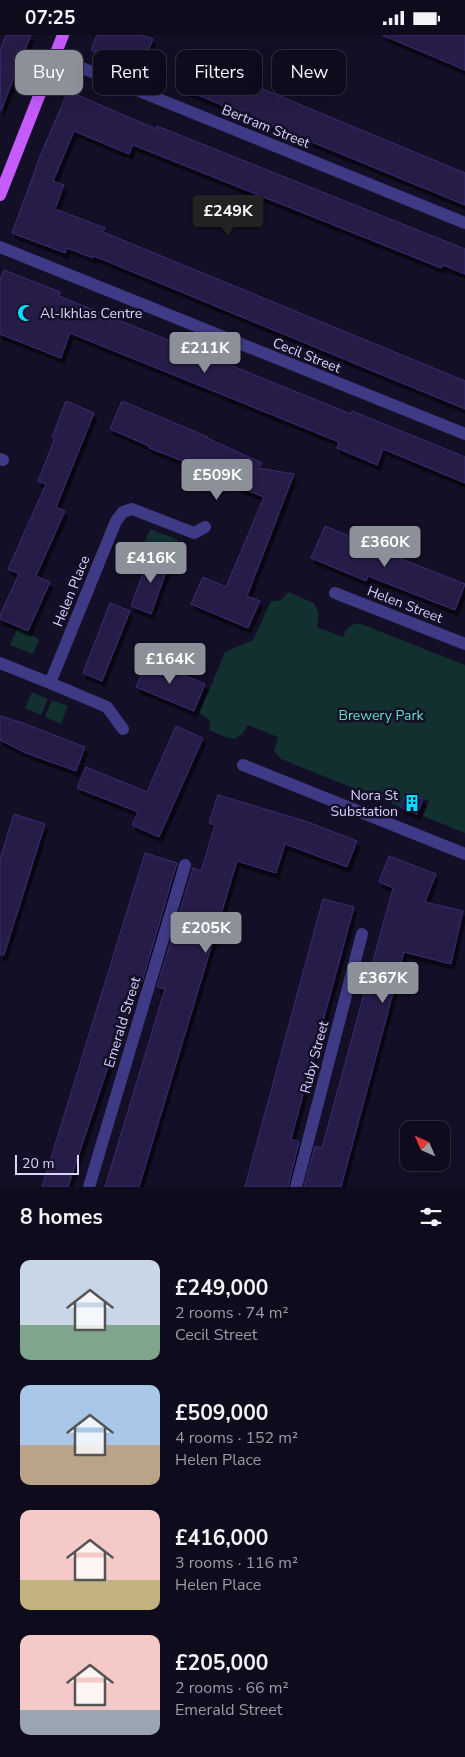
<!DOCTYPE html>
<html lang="en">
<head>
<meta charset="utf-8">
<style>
	body { margin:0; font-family:"Nunito Sans",sans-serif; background:#1c1929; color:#f1f3f6; height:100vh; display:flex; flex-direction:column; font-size:19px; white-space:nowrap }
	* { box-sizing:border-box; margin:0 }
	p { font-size:16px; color:#9b9ba3 }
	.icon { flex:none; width:28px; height:28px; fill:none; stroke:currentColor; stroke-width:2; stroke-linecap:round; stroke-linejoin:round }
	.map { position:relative; height:1152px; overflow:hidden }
	.sheet { display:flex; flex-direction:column; background:#0e0b1c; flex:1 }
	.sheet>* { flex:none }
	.banner { position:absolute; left:15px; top:15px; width:435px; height:45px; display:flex; gap:10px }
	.needle { width:32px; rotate:315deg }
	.tools { position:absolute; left:400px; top:1086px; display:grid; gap:10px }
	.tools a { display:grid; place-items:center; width:50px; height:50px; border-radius:10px; background:#0e0b1c; box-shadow:0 5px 20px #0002,0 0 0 1px #2e2b3b; font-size:25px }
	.scale { position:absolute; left:15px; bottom:12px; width:64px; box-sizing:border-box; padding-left:5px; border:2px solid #dad4ff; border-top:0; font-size:14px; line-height:18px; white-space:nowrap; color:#dad4ff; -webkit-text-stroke:4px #130f26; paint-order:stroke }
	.price { position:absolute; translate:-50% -42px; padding:0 11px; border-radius:5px; background:#8c9099; color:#fff; font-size:16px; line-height:32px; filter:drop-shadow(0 1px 2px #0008) }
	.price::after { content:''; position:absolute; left:50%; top:30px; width:15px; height:11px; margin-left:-8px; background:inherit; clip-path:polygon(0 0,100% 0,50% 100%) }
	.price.current { background:#222; color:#fff }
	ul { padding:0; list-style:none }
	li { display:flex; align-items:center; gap:15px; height:125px; padding:0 20px }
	li span { display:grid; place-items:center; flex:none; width:140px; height:100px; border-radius:10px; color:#555 }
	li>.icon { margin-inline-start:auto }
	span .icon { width:60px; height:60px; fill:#fffc; stroke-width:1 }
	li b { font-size:21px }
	h2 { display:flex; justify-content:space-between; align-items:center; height:60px; padding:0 20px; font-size:21px }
	.pill { padding:0 18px; border-radius:10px; background:#0e0b1c; box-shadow:0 5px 20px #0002,0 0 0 1px #2e2b3b; font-size:18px; line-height:45px }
	.pill.current { background:#8c9099; color:#fff }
	.status { display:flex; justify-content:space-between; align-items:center; height:35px; padding:0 25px; background:#0e0b1c; direction:ltr }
	.status svg { height:14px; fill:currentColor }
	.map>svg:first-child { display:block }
	.green { fill:#123030 }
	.building { fill:#251b47; stroke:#3c2d73; filter:url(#shadow) }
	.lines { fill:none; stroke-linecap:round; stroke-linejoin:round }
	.minor { stroke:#3e3a85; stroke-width:12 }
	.major { stroke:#c65bff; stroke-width:12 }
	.labels { text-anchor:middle; stroke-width:5; stroke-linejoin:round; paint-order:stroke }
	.street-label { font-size:14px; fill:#dad4ff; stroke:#130f26 }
	.poi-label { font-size:14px; fill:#dad4ff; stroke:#130f26; text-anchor:start }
	.park-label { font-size:14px; fill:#5ee1c3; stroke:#130f26 }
</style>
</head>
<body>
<div class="status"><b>07:25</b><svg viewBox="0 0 49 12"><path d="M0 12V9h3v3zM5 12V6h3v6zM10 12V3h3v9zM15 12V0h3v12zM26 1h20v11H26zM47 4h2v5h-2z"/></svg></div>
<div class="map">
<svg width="465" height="1152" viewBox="0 0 465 1152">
	<defs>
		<filter id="shadow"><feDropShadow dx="3" dy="5.5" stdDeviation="0" flood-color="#0009"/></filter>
	</defs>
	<rect width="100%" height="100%" fill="#130f26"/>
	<!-- green -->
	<path class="green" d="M 150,494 L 178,505 L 171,523 L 143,511 Z
		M 288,557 L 314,568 L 319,579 L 317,592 L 343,602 C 347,593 350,588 361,589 L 465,630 L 465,798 L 423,781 L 429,766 L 407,757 L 400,772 L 281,724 L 274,716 L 278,702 L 248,690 L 243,698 L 235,704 L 228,703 L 209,695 C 212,686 209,684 201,680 L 200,677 L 225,617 L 253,605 L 271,566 C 280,567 283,564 288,557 Z
		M 17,594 L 39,604 L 33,619 L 10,610 Z
		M 32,657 L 48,664 L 41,680 L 25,673 Z
		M 52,665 L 68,671 L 61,689 L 45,682 Z"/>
	<!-- building -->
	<path class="building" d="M 6,0 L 31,0 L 1,76 L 0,15 Z
		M 97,0 L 142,0 L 153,4 L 140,35 L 91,15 Z
		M 382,0 L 465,0 L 465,35 Z
		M 190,24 L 465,138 L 465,170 L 178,52 Z
		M 68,56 L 156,94 L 157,91 L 465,214 L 465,239 L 443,230 L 441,233 L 133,110 L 129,119 L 74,96 L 53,146 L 64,150 L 55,174 L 105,193 L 103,197 L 465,346 L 465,374 L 94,221 L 93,223 L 67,213 L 65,218 L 12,198 L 41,119 Z
		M 4,235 L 60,257 L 59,261 L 351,379 L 352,376 L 465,422 L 465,448 L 383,414 L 377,430 L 337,413 L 339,407 L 70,298 L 61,323 L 0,299 L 0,245 Z
		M 66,366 L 94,378 L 56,472 L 65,476 L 36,541 L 50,547 L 28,596 L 0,584 L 0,580 L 19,539 L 8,534 L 46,449 L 38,446 L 55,403 L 52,402 Z
		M 122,366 L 208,402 L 207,403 L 262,428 L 259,433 L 294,439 L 247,561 L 260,566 L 248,593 L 191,569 L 203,542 L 226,552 L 264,462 L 227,447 L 227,445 L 200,435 L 201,433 L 149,413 L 149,411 L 110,394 Z
		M 325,491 L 380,514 L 379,515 L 465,549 L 455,575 L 368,541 L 366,546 L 311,523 Z
		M 150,519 L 170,526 L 151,579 L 131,571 Z
		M 110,568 L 130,576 L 102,646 L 83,638 Z
		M 147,625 L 205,649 L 194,676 L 136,652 Z
		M 0,681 L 23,688 L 85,712 L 76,736 L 26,718 L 0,705 Z
		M 176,691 L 203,703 L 159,802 L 132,790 L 138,777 L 77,753 L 86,732 L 147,757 Z
		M 407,757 L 423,764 L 417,779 L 400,772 Z
		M 218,760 L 308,787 L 357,806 L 347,832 L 285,809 L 276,838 L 237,826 L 139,1152 L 105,1152 L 165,954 L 157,952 L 193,833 L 201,836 L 215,790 L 209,788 Z
		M 14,779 L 45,789 L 4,920 L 0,920 L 0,824 Z
		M 145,818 L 177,828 L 142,947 L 137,945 L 68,1152 L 42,1152 Z
		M 389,821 L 436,839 L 425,867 L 463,876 L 451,929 L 404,917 L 341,1152 L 304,1152 L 315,1111 L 322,1113 L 393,853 L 379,847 Z
		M 323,864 L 354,872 L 291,1104 L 299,1107 L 288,1152 L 245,1152 Z"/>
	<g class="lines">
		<!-- minor -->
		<path class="minor" d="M 55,22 L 465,188
			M 0,212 L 465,399
			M 0,424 L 3,425
			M 335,558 L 465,609
			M 0,628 L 50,648
			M 123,694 L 107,672 L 50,648 L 116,486 L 123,477 L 132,474 L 194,498 L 205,492
			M 243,730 L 465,819
			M 89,1152 L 185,830
			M 296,1152 L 362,899"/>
		<!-- major -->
		<path class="major" d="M 0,160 L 63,0"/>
	</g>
	<!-- icons -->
	<defs>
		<g id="mosque-bare" transform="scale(1.35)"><path d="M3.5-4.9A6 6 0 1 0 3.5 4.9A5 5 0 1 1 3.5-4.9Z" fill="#00dfff" stroke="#130f26" stroke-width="2.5" paint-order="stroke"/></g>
		<g id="building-bare" transform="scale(1.35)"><path d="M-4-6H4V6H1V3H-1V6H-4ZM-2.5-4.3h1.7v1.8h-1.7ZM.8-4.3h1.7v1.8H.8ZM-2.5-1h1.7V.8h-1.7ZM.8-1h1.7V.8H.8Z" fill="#00dfff" stroke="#130f26" stroke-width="2.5" paint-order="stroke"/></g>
	</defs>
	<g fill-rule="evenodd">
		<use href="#mosque-bare" x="26" y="278"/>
		<use href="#building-bare" x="412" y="768"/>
	</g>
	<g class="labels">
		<!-- street labels -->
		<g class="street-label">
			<text transform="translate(266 91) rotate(22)" y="5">Bertram Street</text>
			<text transform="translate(307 320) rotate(22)" y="5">Cecil Street</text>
			<text transform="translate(71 556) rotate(-68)" y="5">Helen Place</text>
			<text transform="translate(405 569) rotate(21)" y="5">Helen Street</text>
			<text transform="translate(122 987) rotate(-73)" y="5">Emerald Street</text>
			<text transform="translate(314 1022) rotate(-75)" y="5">Ruby Street</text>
		</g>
		<!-- poi labels -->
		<g class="poi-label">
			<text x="40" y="283">Al-Ikhlas Centre</text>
			<text x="398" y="765" text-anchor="end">Nora St<tspan x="398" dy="16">Substation</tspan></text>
		</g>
		<!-- park labels -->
		<g class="park-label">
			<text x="381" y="685">Brewery Park</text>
		</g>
	</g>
</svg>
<div class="tools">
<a><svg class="needle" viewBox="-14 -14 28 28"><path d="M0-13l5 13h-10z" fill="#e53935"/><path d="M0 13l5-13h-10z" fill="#9b9ba3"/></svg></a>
</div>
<div class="scale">20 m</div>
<b class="price current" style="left:228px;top:202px">£249K</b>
<b class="price" style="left:205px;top:339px">£211K</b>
<b class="price" style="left:217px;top:466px">£509K</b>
<b class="price" style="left:385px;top:533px">£360K</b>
<b class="price" style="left:151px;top:549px">£416K</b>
<b class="price" style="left:170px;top:650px">£164K</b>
<b class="price" style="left:206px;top:919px">£205K</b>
<b class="price" style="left:383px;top:969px">£367K</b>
<div class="banner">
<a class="pill current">Buy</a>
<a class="pill">Rent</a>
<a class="pill">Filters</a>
<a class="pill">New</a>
</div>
</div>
<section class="sheet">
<h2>8 homes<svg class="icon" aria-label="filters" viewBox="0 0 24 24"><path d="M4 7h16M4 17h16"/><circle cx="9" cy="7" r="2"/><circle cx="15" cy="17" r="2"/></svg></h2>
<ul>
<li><span style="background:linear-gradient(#c9d6e8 65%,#7fa58c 0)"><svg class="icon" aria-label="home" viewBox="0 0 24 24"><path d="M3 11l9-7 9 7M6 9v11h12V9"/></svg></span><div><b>£249,000</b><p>2 rooms · 74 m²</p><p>Cecil Street</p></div></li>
<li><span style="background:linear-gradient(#a9c7e8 60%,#b9a48a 0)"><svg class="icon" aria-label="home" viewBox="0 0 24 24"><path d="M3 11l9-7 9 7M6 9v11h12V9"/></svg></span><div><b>£509,000</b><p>4 rooms · 152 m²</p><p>Helen Place</p></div></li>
<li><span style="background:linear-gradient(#f6c9c9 70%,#c2b280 0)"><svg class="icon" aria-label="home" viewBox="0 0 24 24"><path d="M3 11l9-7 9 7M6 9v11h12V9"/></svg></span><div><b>£416,000</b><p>3 rooms · 116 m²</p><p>Helen Place</p></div></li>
<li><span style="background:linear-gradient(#f6c9c9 75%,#9aa5b1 0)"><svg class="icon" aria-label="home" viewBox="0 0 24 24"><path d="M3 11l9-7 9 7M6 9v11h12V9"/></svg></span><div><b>£205,000</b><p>2 rooms · 66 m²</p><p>Emerald Street</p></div></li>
</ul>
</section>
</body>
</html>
